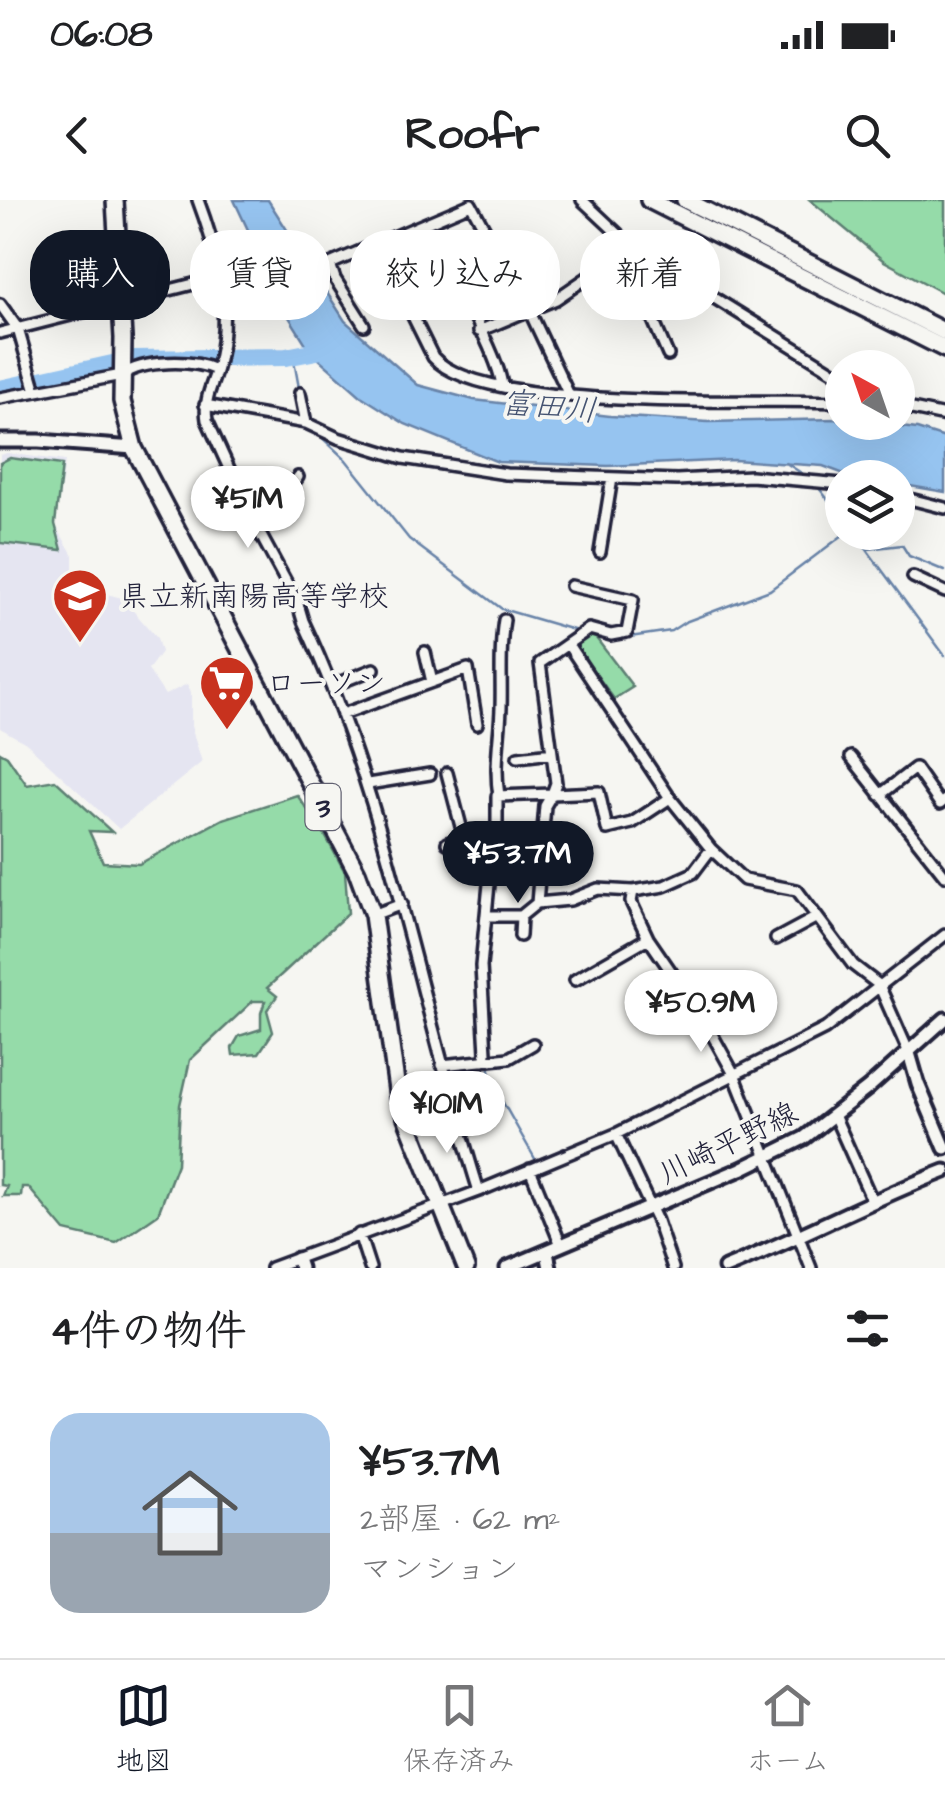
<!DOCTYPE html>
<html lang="ja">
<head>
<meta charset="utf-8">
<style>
	body { margin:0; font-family:"Architects Daughter","Klee One",sans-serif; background:#f6f6f6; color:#202124; height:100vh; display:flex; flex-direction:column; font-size:38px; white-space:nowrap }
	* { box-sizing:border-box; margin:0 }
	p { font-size:32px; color:#757577 }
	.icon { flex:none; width:55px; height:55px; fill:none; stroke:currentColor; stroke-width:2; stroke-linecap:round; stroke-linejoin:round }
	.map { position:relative; height:1068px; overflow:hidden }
	.panel { display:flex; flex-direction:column; background:#fff; flex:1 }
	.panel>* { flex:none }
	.hud { position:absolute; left:30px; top:30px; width:885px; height:90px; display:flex; gap:20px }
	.needle { width:65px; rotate:320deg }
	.fabs { position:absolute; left:825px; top:150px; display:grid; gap:20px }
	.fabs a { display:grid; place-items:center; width:90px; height:90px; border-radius:50%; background:#fff; box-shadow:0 10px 40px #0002; font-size:50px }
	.price { position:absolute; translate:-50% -85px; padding:0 22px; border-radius:35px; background:#fff; color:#222; font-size:32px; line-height:65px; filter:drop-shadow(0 2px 5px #0008) }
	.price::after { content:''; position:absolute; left:50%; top:60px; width:30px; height:22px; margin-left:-15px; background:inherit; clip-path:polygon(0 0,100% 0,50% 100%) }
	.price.active { background:#111827; color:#fff }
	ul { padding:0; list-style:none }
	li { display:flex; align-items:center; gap:30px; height:250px; padding:0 50px }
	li+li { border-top:2px solid #e0e0e0 }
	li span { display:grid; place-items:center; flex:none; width:280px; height:200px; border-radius:30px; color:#555 }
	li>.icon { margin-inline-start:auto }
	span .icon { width:120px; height:120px; fill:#fffc; stroke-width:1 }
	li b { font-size:42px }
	h2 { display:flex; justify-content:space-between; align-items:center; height:120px; padding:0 50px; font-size:42px }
	.pill { padding:0 35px; border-radius:40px; background:#fff; box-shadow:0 10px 40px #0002; font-size:35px; line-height:90px }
	.pill.active { background:#111827; color:#fff }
	.status { display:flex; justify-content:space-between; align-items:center; height:70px; padding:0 50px; background:#fff; direction:ltr }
	.status svg { height:28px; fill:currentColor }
	header { display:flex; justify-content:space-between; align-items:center; height:130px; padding:0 50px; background:#fff; font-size:45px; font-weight:700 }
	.tab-bar { display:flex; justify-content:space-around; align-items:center; height:140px; border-top:2px solid #e0e0e0; background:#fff; font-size:28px; color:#757577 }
	.tab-bar a { display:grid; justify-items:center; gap:5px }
	.tab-bar .active { color:#111827 }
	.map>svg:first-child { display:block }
	.built { fill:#e5e5f1 }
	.green { fill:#95dba9; stroke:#5c7e72; stroke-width:2.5 }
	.water { fill:#96c4f0; stroke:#6883a8; stroke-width:2.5 }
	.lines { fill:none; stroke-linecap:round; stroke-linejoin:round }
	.stream { stroke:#6883a8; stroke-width:2.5 }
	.river { stroke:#96c4f0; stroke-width:18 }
	.minor-casing { stroke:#22223b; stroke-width:16 }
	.tertiary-casing { stroke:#22223b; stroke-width:19 }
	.primary-casing { stroke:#22223b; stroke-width:22 }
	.trunk-casing { stroke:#22223b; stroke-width:22 }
	.minor { stroke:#f6f6f2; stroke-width:9 }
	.tertiary { stroke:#f6f6f2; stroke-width:11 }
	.primary { stroke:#f6f6f2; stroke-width:15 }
	.trunk { stroke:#f6f6f2; stroke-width:15 }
	.labels { text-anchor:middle; stroke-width:8; stroke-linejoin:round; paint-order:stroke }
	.shield { fill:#f6f6f2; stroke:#626272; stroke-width:2.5 }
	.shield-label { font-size:28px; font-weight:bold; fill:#22223b }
	.poi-label { font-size:30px; fill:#22223b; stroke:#f6f6f2; text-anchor:start }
	.street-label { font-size:30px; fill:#22223b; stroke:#f6f6f2 }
	.water-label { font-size:32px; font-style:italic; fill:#455371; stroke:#f6f6f2 }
</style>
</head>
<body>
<div class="status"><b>06:08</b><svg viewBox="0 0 49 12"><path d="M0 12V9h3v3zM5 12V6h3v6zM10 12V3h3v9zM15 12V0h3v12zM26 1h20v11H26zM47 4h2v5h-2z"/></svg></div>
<header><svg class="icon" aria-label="back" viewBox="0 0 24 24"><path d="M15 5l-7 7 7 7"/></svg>Roofr<svg class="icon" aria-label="search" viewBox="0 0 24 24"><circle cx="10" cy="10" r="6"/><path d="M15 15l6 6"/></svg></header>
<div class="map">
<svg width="945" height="1068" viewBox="0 0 945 1068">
	<rect width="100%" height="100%" fill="#f6f6f2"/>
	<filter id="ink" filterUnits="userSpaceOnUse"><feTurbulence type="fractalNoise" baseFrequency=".01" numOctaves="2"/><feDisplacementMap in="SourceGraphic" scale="20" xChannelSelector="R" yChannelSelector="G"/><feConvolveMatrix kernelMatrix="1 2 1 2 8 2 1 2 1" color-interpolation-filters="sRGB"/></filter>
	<g filter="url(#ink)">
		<!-- built -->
		<path class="built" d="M 7,253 L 65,261 L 55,324 L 73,355 L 73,378 L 80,387 L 122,398 L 157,438 L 161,452 L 148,470 L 165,495 L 187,484 L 191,492 L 191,526 L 202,562 L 119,629 L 26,543 L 0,528 L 0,255 Z"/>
		<!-- green -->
		<path class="green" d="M 810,0 L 945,0 L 945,94 L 884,61 Z
			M 10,258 L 62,265 L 55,324 L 62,350 L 0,343 L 0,263 Z
			M 593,434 L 633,487 L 614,499 L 575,445 Z
			M 0,552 L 7,556 L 27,585 L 55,580 L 112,632 L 89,631 L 103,662 L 139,664 L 223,619 L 297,595 L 322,630 L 345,672 L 348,713 L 267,788 L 277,796 L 267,810 L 273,832 L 259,853 L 233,855 L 232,848 L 239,836 L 261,829 L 261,813 L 265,801 L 253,801 L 190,860 L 180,905 L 177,964 L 158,1014 L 116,1043 L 65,1031 L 28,987 L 22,987 L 21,996 L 3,996 L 7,986 L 0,985 Z"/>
		<!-- water -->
		<path class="water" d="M 234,0 L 268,0 L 345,121 L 418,185 L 474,200 L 610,216 L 708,222 L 836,219 L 917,229 L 945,238 L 945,292 L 898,284 L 898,278 L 852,277 L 823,266 L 734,260 L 608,266 L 498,262 L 405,224 L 361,196 L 311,152 L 289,117 Z"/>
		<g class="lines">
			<!-- stream -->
			<path class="stream" d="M 293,155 L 299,188
				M 315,231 L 346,260 L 409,339 L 502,409 L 577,431
				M 786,263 L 809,278
				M 818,287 L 842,317
				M 854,332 L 945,456
				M 868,349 L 902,345 L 909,356 L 945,371
				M 589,434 L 609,440 L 671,431 L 685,422 L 770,390 L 847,332
				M 505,505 L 505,483
				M 496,653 L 503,629 L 502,597
				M 489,864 L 493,885 L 538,964"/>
			<!-- river -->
			<path class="river" d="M 0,189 L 135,159 L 286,157 L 322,150 L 330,153"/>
			<!-- minor casing -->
			<g class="minor-casing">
				<path id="minor" d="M 198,0 C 217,51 231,105 219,160 C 215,182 203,196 207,220 L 251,317 L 298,404 L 303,421 C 389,604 418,799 479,991
					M 582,0 L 632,47 L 842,177
					M 424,24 C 443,61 498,150 502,186
					M 377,44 L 433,157 C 481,214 761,198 842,202
					M 641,92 L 668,155
					M 0,104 L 18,129 L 36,191
					M 605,104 L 658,86 L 671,70
					M 364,125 L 335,79 L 330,64 L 471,4 L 529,110 L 569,195
					M 479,131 L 556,99 L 632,47
					M 0,133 L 221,77
					M 300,193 L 306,223
					M 0,198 L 122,175 C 144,160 192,159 216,170
					M 205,205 L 306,223 L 338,238 L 403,258 L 506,274 L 677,280 L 751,276 L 842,284
					M 898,206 L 945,216
					M 898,296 L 945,308
					M 251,317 L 281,301 L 298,277
					M 600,352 L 612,278
					M 913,377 L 945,392
					M 569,446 L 670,598 L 711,649 L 744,680 L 797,690 L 853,765 L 879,785 L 909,853
					M 425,452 L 432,482
					M 331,486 L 374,469
					M 343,514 L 468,469 L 477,524
					M 518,557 L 552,553
					M 851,557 L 945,676
					M 447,573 L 464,638 L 494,633 L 497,624 L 497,596 L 552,594 L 556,583 L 540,463 L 589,429 L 611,435 L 627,432 L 633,400 L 571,386
					M 368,584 L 430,574
					M 880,595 L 915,568 L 940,604 L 945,600
					M 499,596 C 494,566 500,538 501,508 C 502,478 499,450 504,420
					M 670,598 L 632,623 L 607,629 L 599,592 L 552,594 L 545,606 L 537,703 L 570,700 L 598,689 L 633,691 L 664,686 L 693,673 L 711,649
					M 447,643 L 464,638
					M 633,691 L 631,702 L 648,738 L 703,818 L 734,874 L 811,1068
					M 373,715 L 402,704
					M 488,716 L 521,716 L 537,703
					M 520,736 L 521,716
					M 776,739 L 817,717
					M 575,780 L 648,738
					M 484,861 L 486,853 L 481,766 L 494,633
					M 442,865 L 509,858 L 533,844
					M 453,909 L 494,894
					M 834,915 L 872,1000
					M 616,934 L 657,1021 L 673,1068
					M 530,969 L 561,1045
					M 359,1034 L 370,1068
					M 271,1068 L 479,991 L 616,934 L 825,829 L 945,735"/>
			</g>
			<!-- tertiary casing -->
			<g class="tertiary-casing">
				<path id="tertiary" d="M 0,241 L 39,241 L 134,248
					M 909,853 L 918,884 L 945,948
					M 547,1052 L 550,1068
					M 297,1059 L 300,1068
					M 507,1068 L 741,969 L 804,938 L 868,888 L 945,819
					M 725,1068 C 799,1038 870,1000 945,971"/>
			</g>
			<!-- primary casing -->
			<g class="primary-casing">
				<path id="primary" d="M 115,0 L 123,138 L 122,201 L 134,248 L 357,672 L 373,715 L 398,897 L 466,1068"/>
			</g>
			<!-- trunk casing -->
			<g class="trunk-casing">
				<path id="trunk" d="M 649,0 L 945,149
					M 685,0 L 945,132"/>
			</g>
			<!-- minor -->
			<use href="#minor" class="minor"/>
			<!-- tertiary -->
			<use href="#tertiary" class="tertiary"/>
			<!-- primary -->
			<use href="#primary" class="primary"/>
			<!-- trunk -->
			<use href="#trunk" class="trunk"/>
		</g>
	</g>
	<!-- icons -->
	<defs>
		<g id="school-pin" transform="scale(2.875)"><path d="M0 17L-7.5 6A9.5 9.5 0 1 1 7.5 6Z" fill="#c8321e" stroke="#f6f6f2"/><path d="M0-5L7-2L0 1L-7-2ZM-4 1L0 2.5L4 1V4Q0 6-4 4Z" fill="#fff"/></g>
		<g id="supermarket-pin" transform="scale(2.875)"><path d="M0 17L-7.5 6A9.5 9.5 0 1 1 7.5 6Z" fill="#c8321e" stroke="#f6f6f2"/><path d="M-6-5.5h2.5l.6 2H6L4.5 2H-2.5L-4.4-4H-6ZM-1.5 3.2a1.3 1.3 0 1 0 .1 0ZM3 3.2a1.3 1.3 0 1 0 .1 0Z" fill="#fff"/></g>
	</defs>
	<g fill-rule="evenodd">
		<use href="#school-pin" x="80" y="396"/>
		<use href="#supermarket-pin" x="227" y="483"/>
	</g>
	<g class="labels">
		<!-- shield labels -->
		<rect class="shield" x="305.5" y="584" width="35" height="46" rx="8"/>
		<g class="shield-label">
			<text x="323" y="617">3</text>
		</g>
		<!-- poi labels -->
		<g class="poi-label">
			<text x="119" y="406">県立新南陽高等学校</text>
			<text x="266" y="493">ローソン</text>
		</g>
		<!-- street labels -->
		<g class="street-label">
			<text transform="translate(728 943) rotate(-26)" y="10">川崎平野線</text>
		</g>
		<!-- water labels -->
		<g class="water-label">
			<text transform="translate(549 206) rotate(5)" y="11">富田川</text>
		</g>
	</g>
</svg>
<div class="fabs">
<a><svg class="needle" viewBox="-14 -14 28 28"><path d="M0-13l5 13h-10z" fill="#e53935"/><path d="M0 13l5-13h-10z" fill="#757577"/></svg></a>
<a><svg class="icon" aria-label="layers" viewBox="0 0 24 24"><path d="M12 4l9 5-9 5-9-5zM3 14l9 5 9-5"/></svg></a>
</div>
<b class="price" style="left:248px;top:351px">¥51M</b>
<b class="price active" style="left:518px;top:706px">¥53.7M</b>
<b class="price" style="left:701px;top:855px">¥50.9M</b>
<b class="price" style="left:447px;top:956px">¥101M</b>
<div class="hud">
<a class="pill active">購入</a>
<a class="pill">賃貸</a>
<a class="pill">絞り込み</a>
<a class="pill">新着</a>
</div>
</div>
<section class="panel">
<h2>4件の物件<svg class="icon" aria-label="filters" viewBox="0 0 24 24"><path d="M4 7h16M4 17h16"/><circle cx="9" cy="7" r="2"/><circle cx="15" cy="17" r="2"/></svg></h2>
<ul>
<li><span style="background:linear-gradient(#a9c7e8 60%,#9aa5b1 0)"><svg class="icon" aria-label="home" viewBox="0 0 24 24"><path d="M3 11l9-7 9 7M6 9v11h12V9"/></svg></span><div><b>¥53.7M</b><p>2部屋 · 62 m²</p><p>マンション</p></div></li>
</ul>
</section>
<nav class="tab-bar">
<a class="active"><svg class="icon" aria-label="map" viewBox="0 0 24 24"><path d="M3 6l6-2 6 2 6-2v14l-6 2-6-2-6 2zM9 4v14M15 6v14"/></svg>地図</a>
<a><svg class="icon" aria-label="saved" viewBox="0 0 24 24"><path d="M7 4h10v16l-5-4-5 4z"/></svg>保存済み</a>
<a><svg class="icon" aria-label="home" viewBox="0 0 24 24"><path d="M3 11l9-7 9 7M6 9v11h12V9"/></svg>ホーム</a>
</nav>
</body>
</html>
